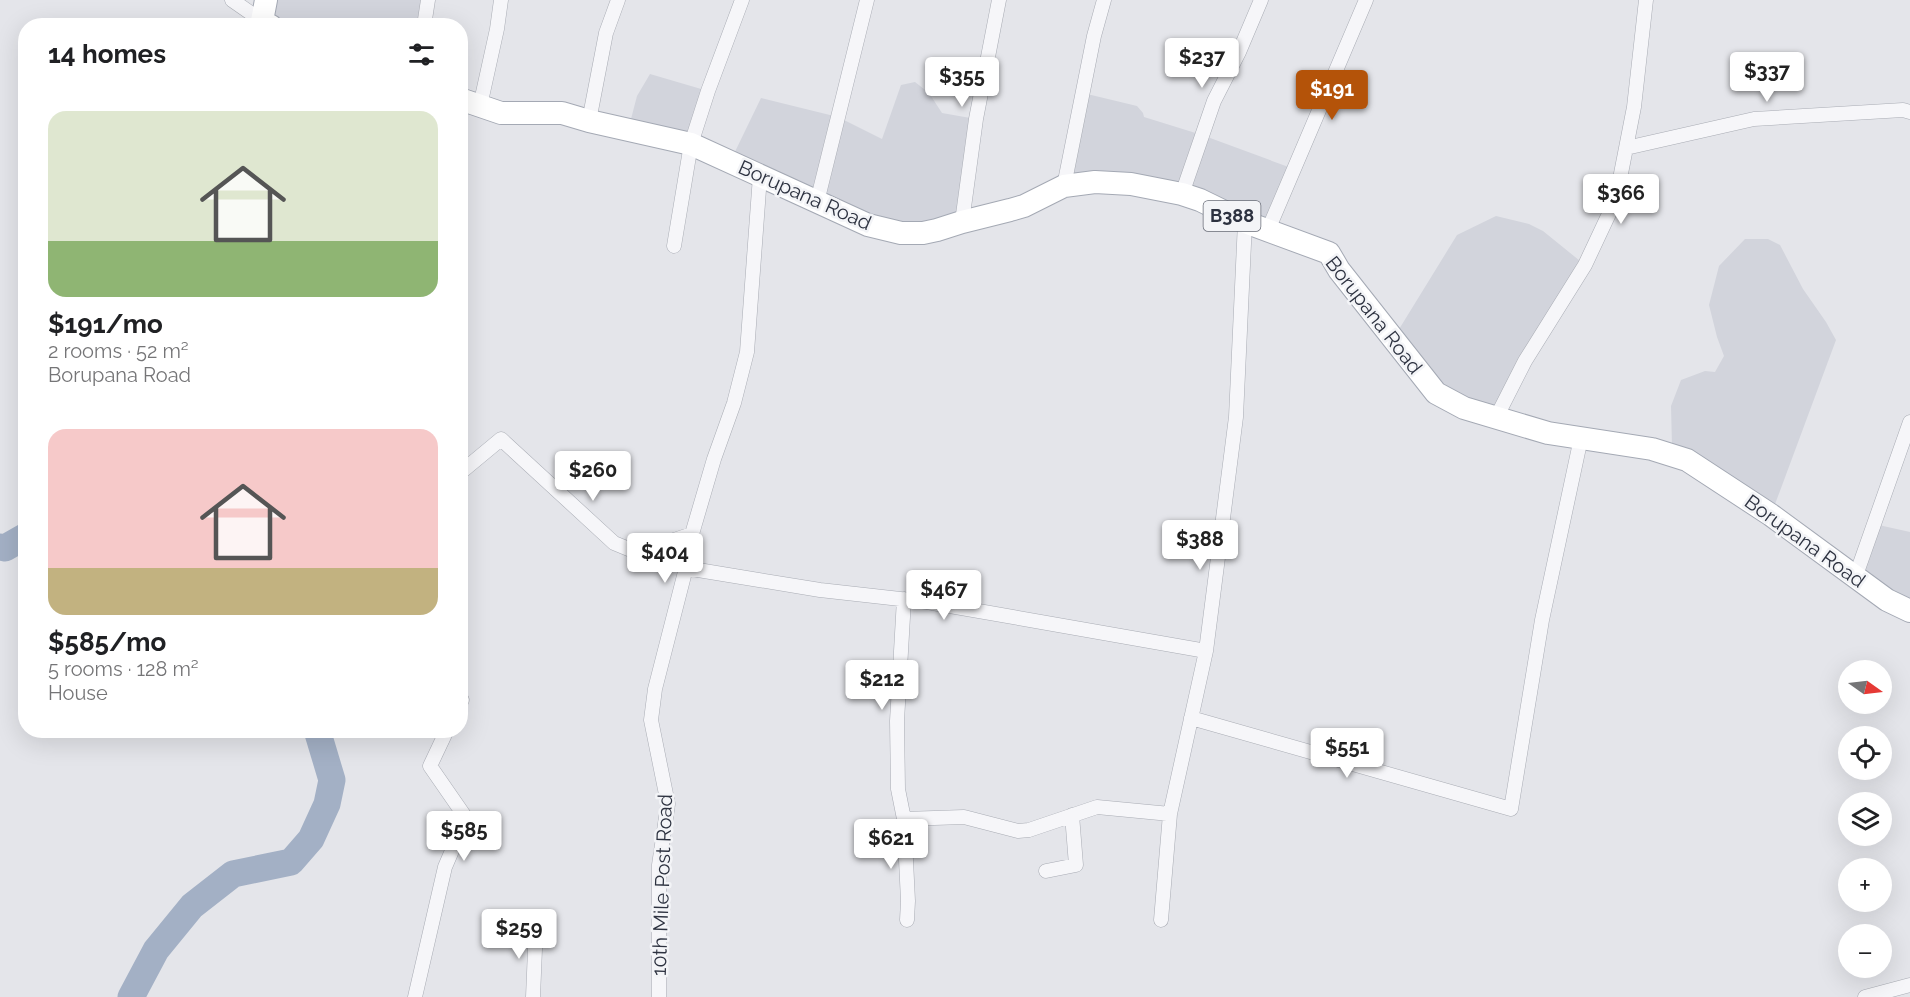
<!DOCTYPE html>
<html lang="en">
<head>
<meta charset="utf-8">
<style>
	body { margin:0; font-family:Raleway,sans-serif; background:#f2f2f2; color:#202124; height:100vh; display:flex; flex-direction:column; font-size:22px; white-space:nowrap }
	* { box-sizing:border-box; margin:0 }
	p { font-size:20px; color:#757577 }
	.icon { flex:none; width:33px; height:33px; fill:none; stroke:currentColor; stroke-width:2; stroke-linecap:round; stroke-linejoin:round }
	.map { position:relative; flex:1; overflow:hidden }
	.drawer { position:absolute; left:18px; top:18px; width:450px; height:720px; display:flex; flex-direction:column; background:#fff; border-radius:24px; box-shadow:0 6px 24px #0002 }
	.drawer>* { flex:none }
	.needle { width:39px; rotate:104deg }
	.controls { position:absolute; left:1838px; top:660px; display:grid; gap:12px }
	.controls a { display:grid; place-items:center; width:54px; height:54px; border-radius:50%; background:#fff; box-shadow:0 6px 24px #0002; font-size:30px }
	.price { position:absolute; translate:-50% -51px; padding:0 14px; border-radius:6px; background:#fff; color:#222; font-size:20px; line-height:39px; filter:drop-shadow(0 2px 3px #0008) }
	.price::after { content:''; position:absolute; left:50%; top:36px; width:18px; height:14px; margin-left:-9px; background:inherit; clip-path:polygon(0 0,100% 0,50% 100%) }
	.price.on { background:#b45309; color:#fff }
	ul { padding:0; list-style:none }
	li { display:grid; align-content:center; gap:12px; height:318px; padding:0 30px }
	li span { display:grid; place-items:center; height:186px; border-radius:18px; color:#555 }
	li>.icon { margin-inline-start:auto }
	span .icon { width:108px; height:108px; fill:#fffc; stroke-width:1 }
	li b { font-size:26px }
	h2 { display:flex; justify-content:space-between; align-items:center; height:72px; padding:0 30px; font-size:26px }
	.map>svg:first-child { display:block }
	.built { fill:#d2d4dc }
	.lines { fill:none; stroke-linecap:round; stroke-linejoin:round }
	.river { stroke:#a3b0c5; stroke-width:27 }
	.street-casing { stroke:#a9acb4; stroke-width:15 }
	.primary-casing { stroke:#a4a9b4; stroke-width:24 }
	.street { stroke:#f6f6f9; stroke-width:14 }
	.primary { stroke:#fff; stroke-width:22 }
	.labels { text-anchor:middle; stroke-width:5; stroke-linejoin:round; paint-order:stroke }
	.shield { fill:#f3f4f7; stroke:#686c77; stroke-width:1.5 }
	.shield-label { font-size:18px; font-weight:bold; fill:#2d3240 }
	.street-label { font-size:20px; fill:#2d3240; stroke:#f3f4f7 }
</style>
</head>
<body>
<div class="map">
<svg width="1910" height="997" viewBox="0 0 1910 997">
	<rect width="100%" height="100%" fill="#e4e5ea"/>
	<!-- built -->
	<path class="built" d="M 266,0 L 428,0 L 424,25 L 271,26 Z
		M 650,74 L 708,91 L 691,144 L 631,119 L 637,96 Z
		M 915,82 L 929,93 L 942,113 L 976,119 L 962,222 L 901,233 L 730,162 L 761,98 L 838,117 L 882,139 L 901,85 Z
		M 1083,93 L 1137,106 L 1143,113 L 1144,117 L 1202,135 L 1294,169 L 1268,230 L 1200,200 L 1064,186 Z
		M 1496,216 L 1529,224 L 1543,231 L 1585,265 L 1496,418 L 1464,408 L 1393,339 L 1457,235 Z
		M 1745,239 L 1768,239 L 1780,245 L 1803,289 L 1826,322 L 1836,340 L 1771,515 L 1672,446 L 1671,406 L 1681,380 L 1705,371 L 1715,372 L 1724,356 L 1717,337 L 1709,305 L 1719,266 Z
		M 1874,524 L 1910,532 L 1910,611 L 1855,578 Z"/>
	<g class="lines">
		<!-- river -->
		<path class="river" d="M 0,547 L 5,548 L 26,536
			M 131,997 L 156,950 L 192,906 L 233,874 L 291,862 L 311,839 L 327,804 L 332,780 L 317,730"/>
		<!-- street casing -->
		<g class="street-casing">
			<path id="street" d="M 232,0 L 262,21 L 261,26
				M 424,26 L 428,0
				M 480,106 L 497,29 L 501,0
				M 589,121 L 606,33 L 618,0
				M 1626,148 L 1754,119 L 1903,110 L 1910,112
				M 1064,186 L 1094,36 L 1104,0
				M 1182,194 L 1214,101 L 1239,52 L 1261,0
				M 817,202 L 867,0
				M 962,222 L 976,119 L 999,0
				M 1268,230 L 1366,0
				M 674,246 L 691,144 L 708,91 L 742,0
				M 1496,418 L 1525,361 L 1585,265 L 1616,199 L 1634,107 L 1646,0
				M 460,473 L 501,439 L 614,543 L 631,550 L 647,549 L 692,534
				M 686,568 L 820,590 L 927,602 L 1206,651
				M 1855,578 L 1910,422
				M 904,599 L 897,721 L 898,789 L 904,819 L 908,901 L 907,920
				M 460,703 L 462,700
				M 1191,718 L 1511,809 L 1542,620 L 1581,438
				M 904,819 L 964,817 L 1018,831 L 1029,830 L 1097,807 L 1170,814
				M 1046,871 L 1076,865 L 1072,815
				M 1161,920 L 1170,814 L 1206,651 L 1236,417 L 1245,222
				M 415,997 L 445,867 L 466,818 L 430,766 L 447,730
				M 533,997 L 536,925
				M 659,997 L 659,865 L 668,804 L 651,720 L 655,689 L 686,568 L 692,534 L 714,459 L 734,403 L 747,352 L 760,176
				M 1865,997 L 1910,985"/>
		</g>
		<!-- primary casing -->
		<g class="primary-casing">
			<path id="primary" d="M 266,0 L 262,21 L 271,26
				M 460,99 L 501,113 L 562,113 L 589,121 L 691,144 L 868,225 L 901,233 L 923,233 L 937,230 L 962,222 L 1010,210 L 1024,206 L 1064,186 L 1095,182 L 1131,184 L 1182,194 L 1200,200 L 1245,222 L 1329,253 L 1339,270 L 1436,393 L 1464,408 L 1548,433 L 1652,449 L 1687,460 L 1771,515 L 1887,600 L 1910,611"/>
		</g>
		<!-- street -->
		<use href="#street" class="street"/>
		<!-- primary -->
		<use href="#primary" class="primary"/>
	</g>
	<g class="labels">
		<!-- shield labels -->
		<rect class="shield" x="1203.5" y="201" width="57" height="30" rx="4.5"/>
		<g class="shield-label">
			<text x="1232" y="222">B388</text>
		</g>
		<!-- street labels -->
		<g class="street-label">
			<text transform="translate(805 195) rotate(24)" y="7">Borupana Road</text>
			<text transform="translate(1374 315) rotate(52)" y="7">Borupana Road</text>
			<text transform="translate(1805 541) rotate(36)" y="7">Borupana Road</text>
			<text transform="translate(662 885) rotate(-88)" y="7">10th Mile Post Road</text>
		</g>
	</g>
</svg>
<div class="controls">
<a><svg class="needle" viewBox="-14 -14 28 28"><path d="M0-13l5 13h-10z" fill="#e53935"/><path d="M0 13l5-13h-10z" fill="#757577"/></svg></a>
<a><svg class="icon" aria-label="locate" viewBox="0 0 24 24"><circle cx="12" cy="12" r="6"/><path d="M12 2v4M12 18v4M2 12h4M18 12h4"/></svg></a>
<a><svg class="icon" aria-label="layers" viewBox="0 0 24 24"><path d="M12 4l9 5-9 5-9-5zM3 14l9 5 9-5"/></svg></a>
<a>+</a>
<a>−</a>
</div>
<b class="price" style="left:1202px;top:89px">$237</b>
<b class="price" style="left:1767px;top:103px">$337</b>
<b class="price" style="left:962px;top:108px">$355</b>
<b class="price on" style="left:1332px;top:121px">$191</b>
<b class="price" style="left:1621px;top:225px">$366</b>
<b class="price" style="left:593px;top:502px">$260</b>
<b class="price" style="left:1200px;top:571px">$388</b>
<b class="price" style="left:665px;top:584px">$404</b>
<b class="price" style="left:944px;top:621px">$467</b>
<b class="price" style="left:882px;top:711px">$212</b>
<b class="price" style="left:1347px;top:779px">$551</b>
<b class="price" style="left:464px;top:862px">$585</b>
<b class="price" style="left:891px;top:870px">$621</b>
<b class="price" style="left:519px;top:960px">$259</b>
<section class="drawer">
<h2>14 homes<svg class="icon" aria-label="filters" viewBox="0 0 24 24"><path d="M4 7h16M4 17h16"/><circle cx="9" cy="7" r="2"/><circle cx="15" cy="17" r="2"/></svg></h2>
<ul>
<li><span style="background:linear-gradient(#dfe7d0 70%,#8fb573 0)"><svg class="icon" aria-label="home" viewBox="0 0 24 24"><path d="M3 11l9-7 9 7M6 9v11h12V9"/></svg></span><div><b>$191/mo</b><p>2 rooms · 52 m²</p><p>Borupana Road</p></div></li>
<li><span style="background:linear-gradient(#f6c9c9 75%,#c2b280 0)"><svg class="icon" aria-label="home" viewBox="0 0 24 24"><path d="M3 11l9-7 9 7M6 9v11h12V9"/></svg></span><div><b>$585/mo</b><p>5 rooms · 128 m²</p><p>House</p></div></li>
</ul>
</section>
</div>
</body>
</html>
